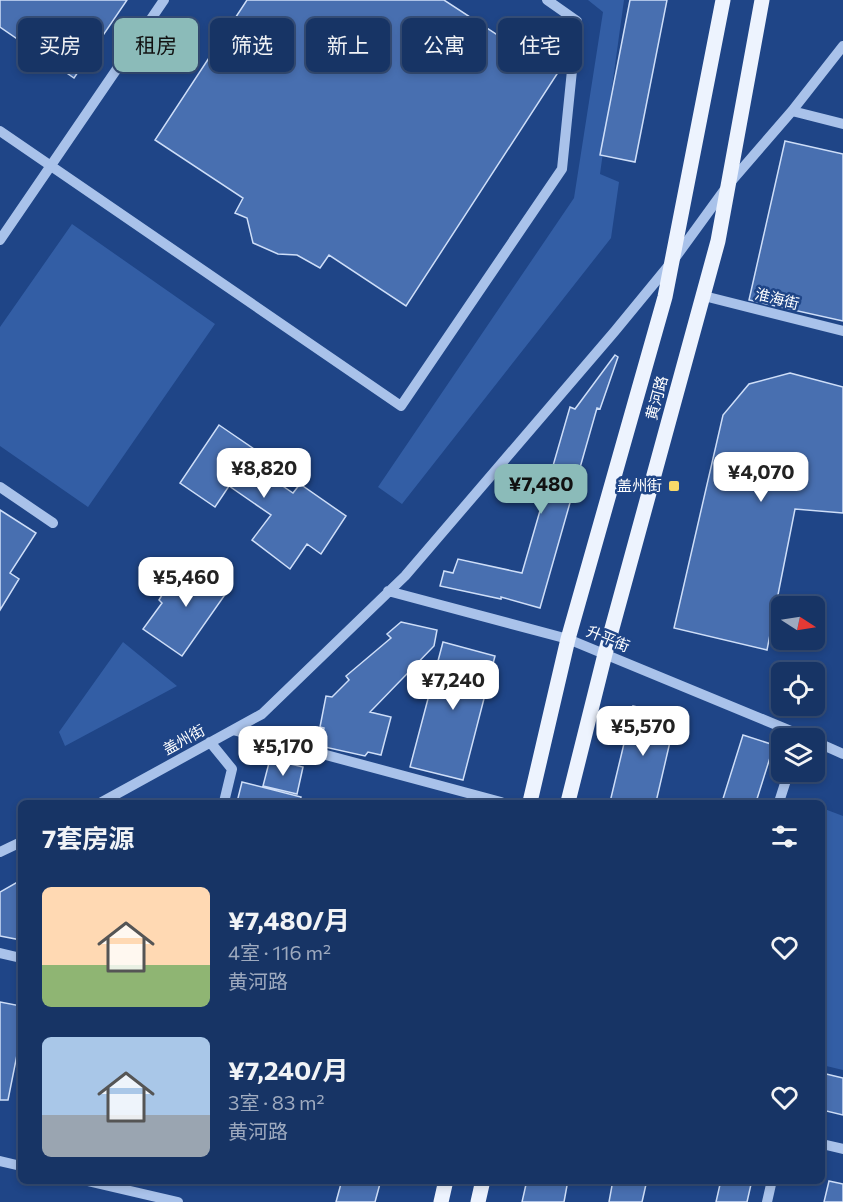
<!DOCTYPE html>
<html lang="zh">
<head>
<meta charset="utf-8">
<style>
	body { margin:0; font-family:Commissioner,"Noto Sans SC",sans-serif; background:#203c6b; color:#f1f3f6; height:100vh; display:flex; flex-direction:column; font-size:22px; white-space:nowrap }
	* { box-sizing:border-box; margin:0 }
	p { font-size:20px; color:#9eaabf }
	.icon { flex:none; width:33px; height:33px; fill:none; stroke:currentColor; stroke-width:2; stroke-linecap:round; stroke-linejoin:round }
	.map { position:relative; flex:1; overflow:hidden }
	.details { position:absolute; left:18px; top:800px; width:807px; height:384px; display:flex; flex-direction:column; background:#173465; border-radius:9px; box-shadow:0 3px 9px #0003,0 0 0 2px #364f79 }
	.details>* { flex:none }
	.guide { position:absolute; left:18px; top:18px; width:807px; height:54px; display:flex; gap:12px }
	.needle { width:39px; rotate:102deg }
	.tools { position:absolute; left:771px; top:596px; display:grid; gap:12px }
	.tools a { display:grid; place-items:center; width:54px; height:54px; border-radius:9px; background:#173465; box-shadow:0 3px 9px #0003,0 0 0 2px #364f79; font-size:30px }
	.price { position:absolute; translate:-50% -51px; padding:0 14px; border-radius:12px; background:#fff; color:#222; font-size:20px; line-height:39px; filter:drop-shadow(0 2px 3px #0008) }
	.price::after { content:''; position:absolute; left:50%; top:36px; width:18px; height:14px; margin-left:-9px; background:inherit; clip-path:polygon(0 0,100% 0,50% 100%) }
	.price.selected { background:#8bbbb9; color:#111 }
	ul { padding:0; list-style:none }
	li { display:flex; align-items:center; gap:18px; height:150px; padding:0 24px }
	li span { display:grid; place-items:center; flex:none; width:168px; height:120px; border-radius:9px; color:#555 }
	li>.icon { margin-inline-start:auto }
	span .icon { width:72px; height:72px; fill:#fffc; stroke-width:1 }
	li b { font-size:26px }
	h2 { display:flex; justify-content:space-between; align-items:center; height:72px; padding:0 24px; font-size:26px }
	.chip { padding:0 21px; border-radius:9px; background:#173465; box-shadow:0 3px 9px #0003,0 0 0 2px #364f79; font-size:21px; line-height:54px }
	.chip.selected { background:#8bbbb9; color:#111 }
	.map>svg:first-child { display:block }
	.green { fill:#335ea5 }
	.building { fill:#486fb0; stroke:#cedef8; stroke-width:1.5 }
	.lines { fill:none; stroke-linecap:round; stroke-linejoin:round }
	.minor { stroke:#a9c2ea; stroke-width:10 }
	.major { stroke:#edf3fe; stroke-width:15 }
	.poi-dot { fill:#f8d969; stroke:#1f4587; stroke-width:2 }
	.labels { text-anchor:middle; stroke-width:5; stroke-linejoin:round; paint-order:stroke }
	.street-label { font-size:15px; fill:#fff; stroke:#1f4587 }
	.poi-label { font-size:15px; fill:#fff; stroke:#1f4587; text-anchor:end }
</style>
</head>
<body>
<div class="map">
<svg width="843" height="1202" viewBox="0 0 843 1202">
	<rect width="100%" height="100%" fill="#1f4587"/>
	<!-- green -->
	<path class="green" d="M 588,0 L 624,0 L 600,174 L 619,182 L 611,238 L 402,504 L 378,487 L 574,198 L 603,12 Z
		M 72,224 L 215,324 L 88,507 L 0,446 L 0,327 Z
		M 123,642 L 177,686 L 65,746 L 59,732 Z
		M 822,808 L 843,816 L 843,1070 L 822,1065 Z"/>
	<!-- building -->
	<path class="building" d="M 0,0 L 127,0 L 74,78 L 0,27 Z
		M 247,0 L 444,0 L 557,74 L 406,306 L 329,255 L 320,268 L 297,255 L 278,254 L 253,243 L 247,218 L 235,213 L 243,198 L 155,140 Z
		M 630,0 L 667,0 L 635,162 L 600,155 Z
		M 785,141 L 843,154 L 843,321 L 749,300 Z
		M 615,355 L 618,357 L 600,409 L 597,408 L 540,608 L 501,597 L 501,599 L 440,586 L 444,571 L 453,573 L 458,559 L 522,573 L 570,407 L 575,409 Z
		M 790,373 L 843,387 L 843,513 L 795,509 L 767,650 L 674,628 L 723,415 L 749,384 Z
		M 219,425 L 254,449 L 246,461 L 293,493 L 300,484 L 346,516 L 321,554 L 307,544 L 290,569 L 252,540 L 271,515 L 229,486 L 215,507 L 180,483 Z
		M 0,510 L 36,533 L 10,573 L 19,579 L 0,610 Z
		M 190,561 L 229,589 L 182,656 L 143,629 L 162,603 L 159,600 L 171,580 L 176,583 Z
		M 401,622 L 437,630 L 434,646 L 370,712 L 391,717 L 381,755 L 368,752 L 365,756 L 320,746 L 324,728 L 320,727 L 326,696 L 332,697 L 349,680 L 346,676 L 391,638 L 387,634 Z
		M 443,642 L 495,656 L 463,780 L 410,767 Z
		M 633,706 L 676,716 L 656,802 L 610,802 Z
		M 743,735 L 774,745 L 756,802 L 722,802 Z
		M 270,759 L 303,767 L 297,794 L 263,786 Z
		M 242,782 L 301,797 L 300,802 L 237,802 Z
		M 21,880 L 21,940 L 0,936 L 0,892 Z
		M 0,1002 L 21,1006 L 21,1035 L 8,1100 L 0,1100 Z
		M 822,1073 L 843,1078 L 843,1115 L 822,1110 Z
		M 342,1180 L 381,1180 L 375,1202 L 336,1202 Z
		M 527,1180 L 568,1180 L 564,1202 L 522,1202 Z
		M 613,1180 L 647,1180 L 642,1202 L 609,1202 Z
		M 721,1180 L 752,1180 L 747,1202 L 716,1202 Z
		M 829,1181 L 843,1184 L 843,1202 L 824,1202 Z"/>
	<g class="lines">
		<!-- minor -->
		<path class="minor" d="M 792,111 L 843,124
			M 0,131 L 401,406 L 562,169 L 577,21 L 547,0
			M 0,240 L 164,0
			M 704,296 L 843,331
			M 0,487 L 53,523
			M 388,591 L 568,639 L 808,738
			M 233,730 L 501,802
			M 814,741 L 843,754
			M 210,742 L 232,769 L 224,802
			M 102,802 L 262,714 L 405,576 L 615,331 L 675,258 L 728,185 L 792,111 L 843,46
			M 779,802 L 789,771
			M 0,852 L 21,842
			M 0,953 L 21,958
			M 822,1144 L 843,1149
			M 0,1161 L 21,1166
			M 83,1180 L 178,1202
			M 767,1202 L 772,1180"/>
		<!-- major -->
		<path class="major" d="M 530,802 L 568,639 L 665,297 L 723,0
			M 568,802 L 605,654 L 718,241 L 762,0
			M 441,1202 L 446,1180
			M 478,1202 L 483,1180"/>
	</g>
	<!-- markers -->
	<rect class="poi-dot" x="668" y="480" width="12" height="12" rx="3"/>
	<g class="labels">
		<!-- street labels -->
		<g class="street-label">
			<text transform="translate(777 299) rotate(14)" y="5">淮海街</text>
			<text transform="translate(657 398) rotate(-75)" y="5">黄河路</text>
			<text transform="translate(608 639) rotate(22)" y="5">升平街</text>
			<text transform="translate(184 740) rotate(-29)" y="5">盖州街</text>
		</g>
		<!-- poi labels -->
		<g class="poi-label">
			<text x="662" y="491">盖州街</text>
		</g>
	</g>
</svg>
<div class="tools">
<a><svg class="needle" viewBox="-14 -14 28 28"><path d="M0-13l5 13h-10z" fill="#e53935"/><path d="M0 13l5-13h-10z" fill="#9eaabf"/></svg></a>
<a><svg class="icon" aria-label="locate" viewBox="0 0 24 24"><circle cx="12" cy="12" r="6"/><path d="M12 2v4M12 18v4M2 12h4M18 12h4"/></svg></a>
<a><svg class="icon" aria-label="layers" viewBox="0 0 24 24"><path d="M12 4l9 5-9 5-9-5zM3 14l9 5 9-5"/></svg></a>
</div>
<b class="price" style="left:264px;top:499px">¥8,820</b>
<b class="price" style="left:761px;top:503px">¥4,070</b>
<b class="price selected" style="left:541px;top:515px">¥7,480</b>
<b class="price" style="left:186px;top:608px">¥5,460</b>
<b class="price" style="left:453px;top:711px">¥7,240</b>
<b class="price" style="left:643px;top:757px">¥5,570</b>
<b class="price" style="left:283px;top:777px">¥5,170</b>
<div class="guide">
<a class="chip">买房</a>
<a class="chip selected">租房</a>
<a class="chip">筛选</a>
<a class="chip">新上</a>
<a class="chip">公寓</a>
<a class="chip">住宅</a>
</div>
<section class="details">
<h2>7套房源<svg class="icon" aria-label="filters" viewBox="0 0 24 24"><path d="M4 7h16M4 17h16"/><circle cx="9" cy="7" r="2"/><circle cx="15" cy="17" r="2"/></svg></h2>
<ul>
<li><span style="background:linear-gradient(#ffd9b3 65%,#8fb573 0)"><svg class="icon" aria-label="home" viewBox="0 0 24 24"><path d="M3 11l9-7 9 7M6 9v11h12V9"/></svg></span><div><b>¥7,480/月</b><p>4室 · 116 m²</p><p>黄河路</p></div><svg class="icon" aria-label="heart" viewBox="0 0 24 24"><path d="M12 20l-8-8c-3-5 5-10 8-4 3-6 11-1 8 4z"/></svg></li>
<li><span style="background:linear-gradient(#a9c7e8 65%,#9aa5b1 0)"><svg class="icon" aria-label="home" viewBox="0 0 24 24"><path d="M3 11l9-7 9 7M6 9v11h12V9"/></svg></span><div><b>¥7,240/月</b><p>3室 · 83 m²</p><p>黄河路</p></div><svg class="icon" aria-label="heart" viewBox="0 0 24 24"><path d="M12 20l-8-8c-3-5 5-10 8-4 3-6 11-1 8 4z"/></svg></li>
</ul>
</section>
</div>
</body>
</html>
